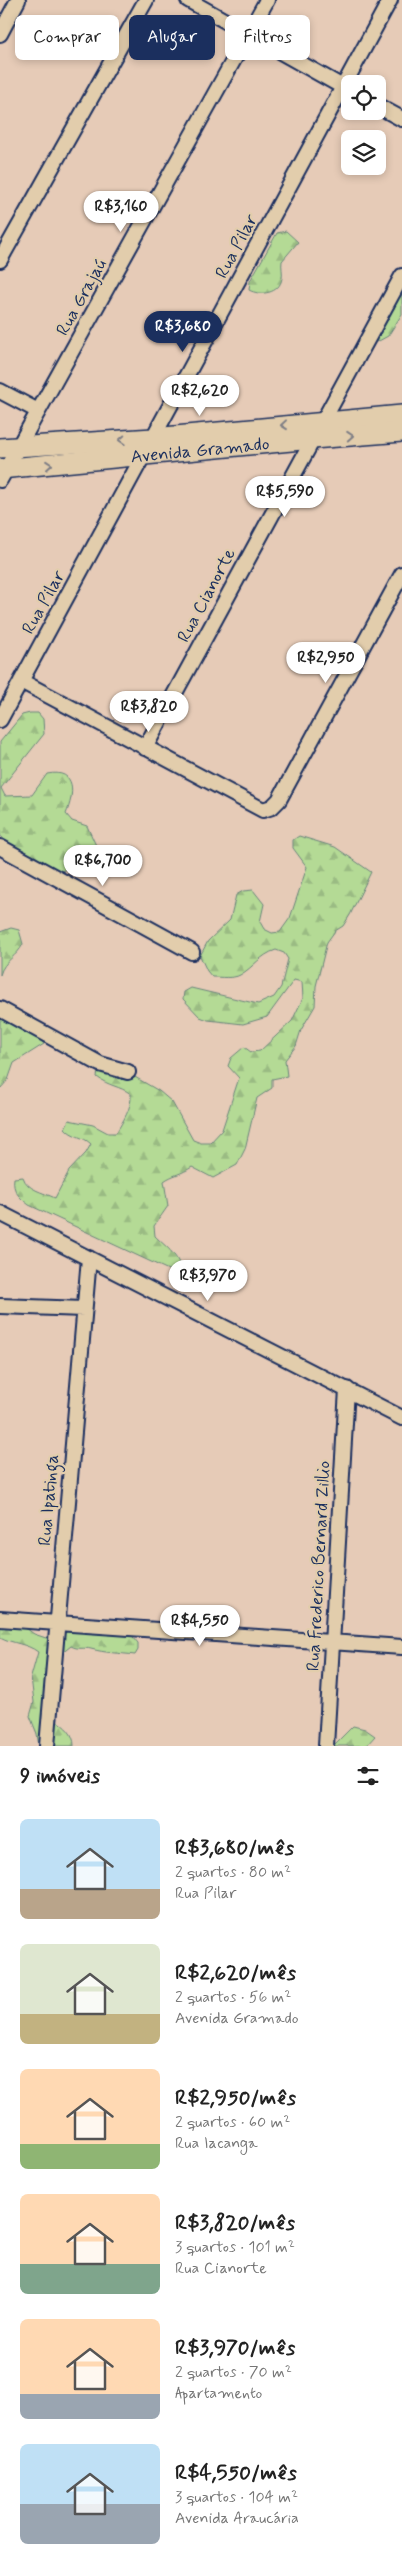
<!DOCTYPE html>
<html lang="pt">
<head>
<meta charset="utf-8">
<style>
	body { margin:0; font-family:Mynerve,sans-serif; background:#f2f2f2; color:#222; height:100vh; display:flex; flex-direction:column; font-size:19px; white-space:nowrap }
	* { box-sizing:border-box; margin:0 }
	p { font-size:16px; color:#767676 }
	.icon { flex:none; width:28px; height:28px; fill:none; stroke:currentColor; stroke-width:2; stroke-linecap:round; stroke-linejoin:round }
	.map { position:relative; height:1746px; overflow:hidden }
	.drawer { display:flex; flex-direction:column; background:#fff; flex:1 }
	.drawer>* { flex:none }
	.guide { position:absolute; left:15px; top:15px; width:372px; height:45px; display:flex; gap:10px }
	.fabs { position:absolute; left:341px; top:75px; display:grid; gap:10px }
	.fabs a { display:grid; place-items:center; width:45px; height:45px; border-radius:8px; background:#fff; box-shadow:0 2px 8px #0003; font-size:25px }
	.price { position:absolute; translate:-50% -42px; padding:0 11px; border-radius:18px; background:#fff; color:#222; font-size:16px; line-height:32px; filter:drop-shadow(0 1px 2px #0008) }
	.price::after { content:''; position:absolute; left:50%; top:30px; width:15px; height:11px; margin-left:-8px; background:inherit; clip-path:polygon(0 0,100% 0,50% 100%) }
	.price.on { background:#1b2f5e; color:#fff }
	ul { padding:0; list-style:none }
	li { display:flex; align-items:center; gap:15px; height:125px; padding:0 20px }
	li span { display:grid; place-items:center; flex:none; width:140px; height:100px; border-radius:8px; color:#555 }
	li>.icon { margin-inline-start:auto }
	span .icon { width:60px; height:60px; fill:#fffc; stroke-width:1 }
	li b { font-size:21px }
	h2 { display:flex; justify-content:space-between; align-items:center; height:60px; padding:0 20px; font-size:21px }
	.chip { padding:0 18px; border-radius:8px; background:#fff; box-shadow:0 2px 8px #0003; font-size:18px; line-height:45px }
	.chip.on { background:#1b2f5e; color:#fff }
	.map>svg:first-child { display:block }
	.forest { fill:url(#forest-firs); stroke:#68847a }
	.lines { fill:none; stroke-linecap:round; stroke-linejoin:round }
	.street-casing { stroke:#1b2f5e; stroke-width:18 }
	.secondary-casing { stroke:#1b2f5e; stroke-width:22 }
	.street { stroke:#e2cdac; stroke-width:14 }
	.secondary { stroke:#e2cdac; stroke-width:19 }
	.oneway { stroke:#7e7e85 }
	.labels { text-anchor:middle; stroke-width:4.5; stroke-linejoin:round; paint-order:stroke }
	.street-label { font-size:18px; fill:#1b2f5e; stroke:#e2cdac }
</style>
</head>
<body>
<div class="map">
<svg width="402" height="1746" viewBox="0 0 402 1746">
	<defs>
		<pattern id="forest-firs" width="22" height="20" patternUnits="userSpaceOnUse" patternTransform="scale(1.25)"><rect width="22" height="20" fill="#b4da95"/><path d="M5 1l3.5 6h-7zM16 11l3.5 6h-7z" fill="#9abb83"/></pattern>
	</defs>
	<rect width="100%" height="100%" fill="#e6cbb7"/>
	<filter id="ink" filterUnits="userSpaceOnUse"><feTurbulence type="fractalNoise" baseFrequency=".02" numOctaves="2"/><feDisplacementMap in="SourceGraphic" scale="10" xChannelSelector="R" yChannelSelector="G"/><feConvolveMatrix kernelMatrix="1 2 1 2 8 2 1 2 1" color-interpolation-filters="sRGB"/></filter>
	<g filter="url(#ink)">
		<!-- forest -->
		<path class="forest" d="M 286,231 L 298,242 L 282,261 C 281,266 283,273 282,278 C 280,294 260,296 249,290 L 250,281 L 277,233 Z
			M 402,281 L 402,314 L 388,336 L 377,342 L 373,340 Z
			M 30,713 L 38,713 L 43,719 L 44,734 L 1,788 L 5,796 L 32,795 L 47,774 C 78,768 74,795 66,814 L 72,821 L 87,826 L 99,852 L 58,873 L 15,852 L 0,835 L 0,742 L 22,715 Z
			M 299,836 L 335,847 L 371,872 L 350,915 L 343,926 L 335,931 L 327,942 L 316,986 L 315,1006 L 301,1030 L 296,1046 L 285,1060 L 287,1076 L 272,1079 L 272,1088 L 257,1098 L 245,1149 L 237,1165 L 213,1178 L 192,1167 C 182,1174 172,1175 164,1181 L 168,1206 L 154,1226 L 155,1236 C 166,1247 176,1253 181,1268 L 177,1274 L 29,1205 C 19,1197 12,1191 14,1178 L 23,1177 C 27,1190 43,1192 55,1198 L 69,1171 L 86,1153 L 91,1144 C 83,1136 72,1137 65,1128 L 69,1120 L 93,1125 L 108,1133 L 116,1133 C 123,1121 132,1108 131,1094 C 120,1086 108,1086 97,1077 L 98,1070 L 128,1073 L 159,1091 L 172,1102 L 193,1140 L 201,1143 L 210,1143 L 222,1130 L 239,1078 L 228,1066 L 231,1058 L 244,1047 L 251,1052 L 260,1051 L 292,1021 L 303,998 L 302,982 L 294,980 L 267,1017 L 243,1024 L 208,1020 L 200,1017 L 183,999 L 184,992 L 191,988 L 258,1004 L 274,997 L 281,987 L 288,959 L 284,953 L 276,950 C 260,955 254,967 240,975 C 233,979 220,977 212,977 L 207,971 L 200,956 L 208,941 L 230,920 L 236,895 L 243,891 L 253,890 L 264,904 L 260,922 L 264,929 L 272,933 L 280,932 L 290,918 L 307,867 L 293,848 L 293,840 Z
			M 11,928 L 19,930 L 23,944 C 17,957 4,960 0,975 L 0,932 Z
			M 0,1016 L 39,1038 L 44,1044 L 14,1063 L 8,1080 L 0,1089 Z
			M 0,1620 L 23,1626 L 34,1634 L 46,1638 L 59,1635 L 70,1627 L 129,1632 L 138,1643 L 138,1650 L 135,1655 C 119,1653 105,1653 91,1649 C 84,1647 78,1650 71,1646 L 61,1654 L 56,1720 C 65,1727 74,1733 74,1746 L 39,1746 L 37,1734 L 30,1716 L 34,1702 L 31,1677 L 38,1652 C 26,1643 13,1644 0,1637 Z
			M 353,1726 L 365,1729 L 375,1736 L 366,1746 L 333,1746 Z"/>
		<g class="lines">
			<!-- street casing -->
			<g class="street-casing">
				<path id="street" d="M 188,0 L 350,91
					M 0,34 L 18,0
					M 378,106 L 402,119
					M 0,260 L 146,0
					M 0,391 L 38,411
					M 0,480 L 267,0
					M 21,681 L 263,810 L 272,807 L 279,800 L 402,574
					M 0,720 L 390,0
					M 145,748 L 402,276
					M 0,847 L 192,952
					M 0,1009 L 100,1064 L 128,1072
					M 0,1213 L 402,1418
					M 0,1306 L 84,1309
					M 0,1619 L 402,1647
					M 47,1746 L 89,1258
					M 326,1746 L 347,1389"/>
			</g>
			<!-- secondary casing -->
			<g class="secondary-casing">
				<g id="secondary">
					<path d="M 0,448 L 153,438 L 402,415"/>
					<path id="s1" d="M 0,469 L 312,439 L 402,432"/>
				</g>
			</g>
			<!-- street -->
			<use href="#street" class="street"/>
			<!-- secondary -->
			<use href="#secondary" class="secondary"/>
		</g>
		<!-- one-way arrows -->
		<defs><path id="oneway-chevron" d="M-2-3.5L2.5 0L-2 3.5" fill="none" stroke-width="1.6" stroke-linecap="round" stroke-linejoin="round" transform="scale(1.25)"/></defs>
		<g class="oneway">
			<use href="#oneway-chevron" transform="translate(284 425) rotate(174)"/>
			<use href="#oneway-chevron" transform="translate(350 436) rotate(-4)"/>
			<use href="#oneway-chevron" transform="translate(122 440) rotate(177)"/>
			<use href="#oneway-chevron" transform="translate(49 465) rotate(-5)"/>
		</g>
	</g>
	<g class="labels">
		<!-- street labels -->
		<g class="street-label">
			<text transform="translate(236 246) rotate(-62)" y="6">Rua Pilar</text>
			<text transform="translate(81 297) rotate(-61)" y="6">Rua Grajaú</text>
			<text dy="6" stroke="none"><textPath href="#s1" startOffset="201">Avenida Gramado</textPath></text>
			<text transform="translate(206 595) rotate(-62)" y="6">Rua Cianorte</text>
			<text transform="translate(43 602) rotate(-61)" y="6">Rua Pilar</text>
			<text transform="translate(48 1500) rotate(-85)" y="6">Rua Ipatinga</text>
			<text transform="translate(318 1566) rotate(-87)" y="6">Rua Frederico Bernard Zillio</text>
		</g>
	</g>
</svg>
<div class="fabs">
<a><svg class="icon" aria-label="locate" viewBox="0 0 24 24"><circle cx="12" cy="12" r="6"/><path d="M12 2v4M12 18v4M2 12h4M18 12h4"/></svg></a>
<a><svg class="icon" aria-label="layers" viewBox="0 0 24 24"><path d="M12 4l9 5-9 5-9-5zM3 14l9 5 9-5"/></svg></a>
</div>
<b class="price" style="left:121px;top:233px">R$3,160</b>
<b class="price on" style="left:183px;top:353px">R$3,680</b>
<b class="price" style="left:200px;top:417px">R$2,620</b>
<b class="price" style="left:285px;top:518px">R$5,590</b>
<b class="price" style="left:326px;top:684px">R$2,950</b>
<b class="price" style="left:149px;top:733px">R$3,820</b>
<b class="price" style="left:103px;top:887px">R$6,700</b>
<b class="price" style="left:208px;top:1302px">R$3,970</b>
<b class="price" style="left:200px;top:1647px">R$4,550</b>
<div class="guide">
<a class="chip">Comprar</a>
<a class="chip on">Alugar</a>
<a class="chip">Filtros</a>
</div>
</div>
<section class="drawer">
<h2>9 imóveis<svg class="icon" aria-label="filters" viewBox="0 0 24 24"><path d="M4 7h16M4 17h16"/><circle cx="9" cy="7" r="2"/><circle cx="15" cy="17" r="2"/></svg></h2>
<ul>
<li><span style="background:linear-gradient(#bfe0f5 70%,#b9a48a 0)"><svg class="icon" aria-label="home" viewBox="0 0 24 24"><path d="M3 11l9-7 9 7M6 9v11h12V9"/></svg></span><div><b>R$3,680/mês</b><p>2 quartos · 80 m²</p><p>Rua Pilar</p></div></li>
<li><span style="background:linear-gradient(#dfe7d0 70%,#c2b280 0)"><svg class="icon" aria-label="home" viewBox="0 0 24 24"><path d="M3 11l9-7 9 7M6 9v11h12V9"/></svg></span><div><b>R$2,620/mês</b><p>2 quartos · 56 m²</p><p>Avenida Gramado</p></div></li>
<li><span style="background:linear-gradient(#ffd9b3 75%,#8fb573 0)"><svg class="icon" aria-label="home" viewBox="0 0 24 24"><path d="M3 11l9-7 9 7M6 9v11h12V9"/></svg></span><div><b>R$2,950/mês</b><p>2 quartos · 60 m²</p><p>Rua Iacanga</p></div></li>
<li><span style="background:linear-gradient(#ffd9b3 70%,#7fa58c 0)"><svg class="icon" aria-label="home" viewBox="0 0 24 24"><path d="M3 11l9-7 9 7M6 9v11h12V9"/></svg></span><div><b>R$3,820/mês</b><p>3 quartos · 101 m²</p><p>Rua Cianorte</p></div></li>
<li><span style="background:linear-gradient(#ffd9b3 75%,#9aa5b1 0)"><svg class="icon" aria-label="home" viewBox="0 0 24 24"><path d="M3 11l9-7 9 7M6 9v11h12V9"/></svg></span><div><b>R$3,970/mês</b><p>2 quartos · 70 m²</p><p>Apartamento</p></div></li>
<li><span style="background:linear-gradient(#bfe0f5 60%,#9aa5b1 0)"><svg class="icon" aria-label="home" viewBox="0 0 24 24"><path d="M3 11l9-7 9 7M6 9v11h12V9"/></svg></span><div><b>R$4,550/mês</b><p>3 quartos · 104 m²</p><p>Avenida Araucária</p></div></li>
</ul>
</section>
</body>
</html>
